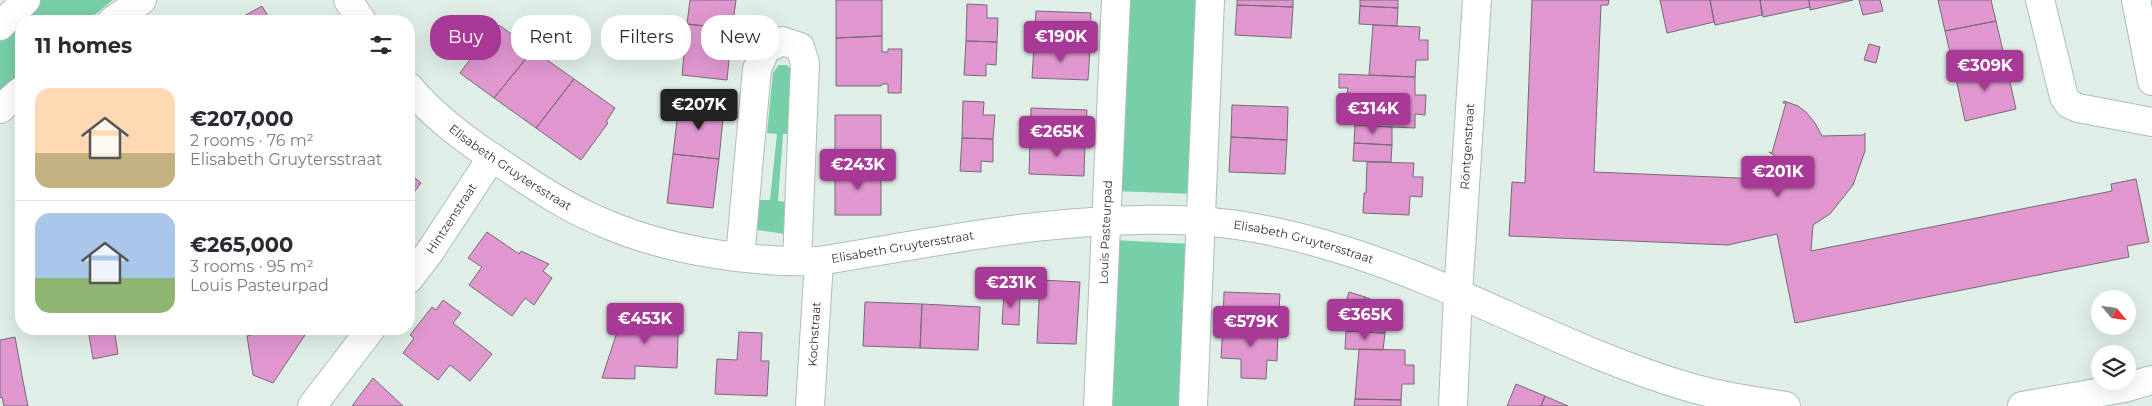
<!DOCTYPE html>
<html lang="en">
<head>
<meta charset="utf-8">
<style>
	body { margin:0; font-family:Montserrat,sans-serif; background:#f7f7f7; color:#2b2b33; height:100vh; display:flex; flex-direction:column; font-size:19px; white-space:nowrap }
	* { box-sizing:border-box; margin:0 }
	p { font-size:16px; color:#7c7c81 }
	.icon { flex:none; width:28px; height:28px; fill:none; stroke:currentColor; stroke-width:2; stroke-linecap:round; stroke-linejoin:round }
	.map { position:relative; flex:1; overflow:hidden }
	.sheet { position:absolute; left:15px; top:15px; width:400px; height:320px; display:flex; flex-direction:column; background:#fff; border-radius:20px; box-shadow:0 5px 20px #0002 }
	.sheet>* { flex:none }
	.banner { position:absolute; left:430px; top:15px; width:475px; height:45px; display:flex; gap:10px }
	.needle { width:32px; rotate:119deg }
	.fabs { position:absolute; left:2091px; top:290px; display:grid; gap:10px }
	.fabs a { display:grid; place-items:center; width:45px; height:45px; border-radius:50%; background:#fff; box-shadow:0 5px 20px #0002; font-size:25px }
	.price { position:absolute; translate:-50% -42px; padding:0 11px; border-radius:5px; background:#a83996; color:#fff; font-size:16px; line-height:32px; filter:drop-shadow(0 1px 2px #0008) }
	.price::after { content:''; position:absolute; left:50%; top:30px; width:15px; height:11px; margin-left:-8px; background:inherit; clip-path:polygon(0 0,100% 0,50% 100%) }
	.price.on { background:#222; color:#fff }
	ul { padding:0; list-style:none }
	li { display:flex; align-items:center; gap:15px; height:125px; padding:0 20px }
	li+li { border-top:1px solid #e1e1e2 }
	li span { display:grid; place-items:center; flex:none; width:140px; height:100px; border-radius:15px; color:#555 }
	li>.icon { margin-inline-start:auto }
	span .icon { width:60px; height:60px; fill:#fffc; stroke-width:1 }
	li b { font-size:21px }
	h2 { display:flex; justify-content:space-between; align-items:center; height:60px; padding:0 20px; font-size:21px }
	.pill { padding:0 18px; border-radius:20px; background:#fff; box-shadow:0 5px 20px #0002; font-size:18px; line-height:45px }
	.pill.on { background:#a83996; color:#fff }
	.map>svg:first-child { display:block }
	.green { fill:#77cfa9 }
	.building { fill:#e097d0; stroke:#766a73 }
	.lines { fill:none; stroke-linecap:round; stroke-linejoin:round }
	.pedestrian-casing { stroke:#afbdb6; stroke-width:30 }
	.minor-casing { stroke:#afbdb6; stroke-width:30 }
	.pedestrian { stroke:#fff; stroke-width:28 }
	.minor { stroke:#fff; stroke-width:28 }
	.labels { text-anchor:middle; stroke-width:5; stroke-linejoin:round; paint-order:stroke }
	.street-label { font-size:12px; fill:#2f3532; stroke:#dfeee6 }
</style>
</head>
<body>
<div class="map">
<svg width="2152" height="406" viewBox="0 0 2152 406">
	<rect width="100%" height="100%" fill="#dfeee6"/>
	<!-- green -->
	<path class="green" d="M 40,0 L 113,0 L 87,21 L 21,21 L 21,77 L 0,95 L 0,41 Z
		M 1123,0 L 1204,0 L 1196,194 L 1114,191 Z
		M 779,65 L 787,65 L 795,74 L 793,134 L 783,134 L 778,201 L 794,203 L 792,235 L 757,230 L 759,200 L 770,200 L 777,134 L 767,133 L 773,73 Z
		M 1112,240 L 1194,244 L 1187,406 L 1105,406 Z"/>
	<!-- building -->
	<path class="building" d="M 690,0 L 736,0 L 732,29 L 687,24 Z
		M 836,0 L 882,0 L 882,36 L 836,38 Z
		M 1237,0 L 1293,0 L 1293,7 L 1237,5 Z
		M 1360,0 L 1398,0 L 1398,8 L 1360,6 Z
		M 1532,0 L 1609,0 L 1608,5 L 1601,5 L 1594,172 L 1763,179 L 1764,172 L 1773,172 L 1774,155 L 1769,152 L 1772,153 L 1786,103 L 1783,103 L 1784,101 L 1798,106 L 1806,112 L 1815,123 L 1822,136 L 1863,135 L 1865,133 L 1865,151 L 1853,185 L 1830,214 L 1813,225 L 1811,251 L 2112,191 L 2111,184 L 2136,179 L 2149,242 L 2127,246 L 2129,257 L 1795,323 L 1777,234 L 1728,245 L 1509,236 L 1512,182 L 1525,183 Z
		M 1660,0 L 1710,0 L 1714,22 L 1667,33 Z
		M 1710,0 L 1760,0 L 1762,15 L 1715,25 Z
		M 1760,0 L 1809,0 L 1810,7 L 1763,17 Z
		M 1809,0 L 1853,0 L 1810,10 Z
		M 1859,0 L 1880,0 L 1883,11 L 1863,15 Z
		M 1938,0 L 1991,0 L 1996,21 L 1945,31 Z
		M 967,4 L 987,5 L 987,18 L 998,18 L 997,42 L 966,41 Z
		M 1237,5 L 1293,7 L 1291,38 L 1235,35 Z
		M 262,6 L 271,21 L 235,21 Z
		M 1360,6 L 1398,8 L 1397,26 L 1359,24 Z
		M 1036,11 L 1091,13 L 1090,49 L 1034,46 Z
		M 1996,21 L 2006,64 L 1955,74 L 1945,31 Z
		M 687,24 L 732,29 L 727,80 L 682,75 Z
		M 499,25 L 533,50 L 494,98 L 460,73 L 487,36 L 489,38 Z
		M 1373,25 L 1420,27 L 1419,40 L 1428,40 L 1428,60 L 1416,60 L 1415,77 L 1369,75 Z
		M 882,36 L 882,52 L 888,52 L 888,49 L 902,49 L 901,93 L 888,93 L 888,84 L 882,84 L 881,86 L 836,86 L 836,38 Z
		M 966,41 L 997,42 L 996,65 L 986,64 L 986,76 L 964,75 Z
		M 1869,44 L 1880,47 L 1876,63 L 1864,60 Z
		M 1034,46 L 1090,49 L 1088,80 L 1032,78 Z
		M 533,50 L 574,79 L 536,128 L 494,98 Z
		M 2006,64 L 2016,109 L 1965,121 L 1955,74 Z
		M 1339,74 L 1415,77 L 1415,95 L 1426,95 L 1425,115 L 1415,114 L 1415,128 L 1368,126 L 1370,95 L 1347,93 L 1348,88 L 1339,88 Z
		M 574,79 L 615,108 L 606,122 L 608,123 L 581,160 L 536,128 Z
		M 963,101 L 984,102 L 983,115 L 995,115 L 993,139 L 962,138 Z
		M 679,103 L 724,108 L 719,159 L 673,154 Z
		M 1232,105 L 1288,107 L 1287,140 L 1231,137 Z
		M 1031,108 L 1087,110 L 1085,143 L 1030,141 Z
		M 835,115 L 881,115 L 881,167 L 835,166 Z
		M 1355,125 L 1392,127 L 1392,145 L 1354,143 Z
		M 1231,137 L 1287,140 L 1285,174 L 1229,172 Z
		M 962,138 L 993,139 L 993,162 L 981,161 L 981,172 L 960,171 Z
		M 1030,141 L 1085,143 L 1084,176 L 1029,174 Z
		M 1354,143 L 1392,145 L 1391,162 L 1353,161 Z
		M 673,154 L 719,159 L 713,208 L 667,203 Z
		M 1367,162 L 1414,163 L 1413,177 L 1423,177 L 1422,197 L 1410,196 L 1409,215 L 1363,213 L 1364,193 L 1366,193 Z
		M 835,166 L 881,167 L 881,215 L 835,215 Z
		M 409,173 L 421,183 L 409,199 Z
		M 487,232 L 519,254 L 521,251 L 549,264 L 543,271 L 552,278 L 534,305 L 525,298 L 512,316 L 469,285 L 482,267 L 468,258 Z
		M 1040,280 L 1080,282 L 1076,344 L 1037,343 Z
		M 1224,292 L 1280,294 L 1278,327 L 1223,325 Z
		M 1349,292 L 1365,297 L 1359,313 L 1344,308 Z
		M 1004,293 L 1020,294 L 1019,325 L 1002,324 Z
		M 1365,297 L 1386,305 L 1385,333 L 1346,331 L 1347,309 L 1359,313 Z
		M 443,300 L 461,313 L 453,323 L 492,354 L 470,381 L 450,365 L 438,380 L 403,353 L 414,338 L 410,335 L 432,307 L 436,310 Z
		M 865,302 L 922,304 L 920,348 L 863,346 Z
		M 922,304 L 980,307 L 978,350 L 920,348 Z
		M 647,308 L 679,309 L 677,368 L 635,366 L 635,379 L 602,378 L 620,323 L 637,324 L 637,328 L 646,329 Z
		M 1223,325 L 1278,327 L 1277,361 L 1267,360 L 1266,379 L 1241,378 L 1241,359 L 1221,358 Z
		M 88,329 L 114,329 L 118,354 L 93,359 Z
		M 258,329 L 309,329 L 273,383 L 253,375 L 247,336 L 254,334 Z
		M 1346,331 L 1385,333 L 1383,350 L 1345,349 Z
		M 739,332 L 762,333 L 761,361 L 769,361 L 767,396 L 715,394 L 717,359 L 737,360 Z
		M 15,337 L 23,381 L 28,406 L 4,406 L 2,397 L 0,398 L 0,340 Z
		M 1359,349 L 1405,350 L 1405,365 L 1414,365 L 1414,384 L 1402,384 L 1401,400 L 1355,399 Z
		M 373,378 L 403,406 L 352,406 Z
		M 1516,384 L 1545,396 L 1541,406 L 1507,406 Z
		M 1545,396 L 1568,406 L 1541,406 Z
		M 1355,399 L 1401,400 L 1401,406 L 1354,406 Z"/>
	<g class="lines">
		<!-- pedestrian casing -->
		<g class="pedestrian-casing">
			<g id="pedestrian">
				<path id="s1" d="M 1098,406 L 1116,0"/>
				<path d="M 1193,406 L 1210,0"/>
			</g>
		</g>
		<!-- minor casing -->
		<g class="minor-casing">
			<g id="minor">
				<path d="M 348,0 L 362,21"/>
				<path d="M 2040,0 L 2064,97 L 2069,104 L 2078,108 L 2152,122"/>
				<path d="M 2136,0 L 2152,81"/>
				<path d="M 112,21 L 142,0"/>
				<path d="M 0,26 L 26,0"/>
				<path id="s2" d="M 409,87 C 436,119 471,144 505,166 C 535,186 564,206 597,220 C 663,250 747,263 819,261 C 944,241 1071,213 1198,221 C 1248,224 1299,236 1346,251 C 1465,288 1573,354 1692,388 C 1723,397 1755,401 1786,406"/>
				<path d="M 0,109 L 21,91"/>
				<path d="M 740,257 L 757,69 L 766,49 L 782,41 L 800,47 L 805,63 L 797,261"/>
				<path id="s3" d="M 409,279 L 429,253 L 492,157"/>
				<path d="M 312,406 L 371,329"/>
				<path id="s4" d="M 810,406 L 819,261"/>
				<path id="s5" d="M 1453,406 L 1458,294 L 1477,0"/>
				<path d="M 2022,406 L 2124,388 L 2152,380"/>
			</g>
		</g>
		<!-- pedestrian -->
		<use href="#pedestrian" class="pedestrian"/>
		<!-- minor -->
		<use href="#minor" class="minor"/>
	</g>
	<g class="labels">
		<!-- street labels -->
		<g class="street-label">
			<text dy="4" stroke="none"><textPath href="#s5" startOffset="260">Röntgenstraat</textPath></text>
			<text dy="4" stroke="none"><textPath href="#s2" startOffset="130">Elisabeth Gruytersstraat</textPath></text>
			<text dy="4" stroke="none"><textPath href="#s3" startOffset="74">Hintzenstraat</textPath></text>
			<text dy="4" stroke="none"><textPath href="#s1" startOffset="174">Louis Pasteurpad</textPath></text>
			<text dy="4" stroke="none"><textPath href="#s2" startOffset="949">Elisabeth Gruytersstraat</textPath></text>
			<text dy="4" stroke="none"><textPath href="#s2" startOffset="544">Elisabeth Gruytersstraat</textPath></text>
			<text dy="4" stroke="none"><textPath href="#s4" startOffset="72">Kochstraat</textPath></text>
		</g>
	</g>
</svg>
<div class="fabs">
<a><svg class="needle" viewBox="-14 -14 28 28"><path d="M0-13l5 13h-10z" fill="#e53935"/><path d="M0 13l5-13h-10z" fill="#7c7c81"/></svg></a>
<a><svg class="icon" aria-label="layers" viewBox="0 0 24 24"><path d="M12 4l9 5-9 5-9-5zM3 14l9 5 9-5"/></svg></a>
</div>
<b class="price" style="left:1061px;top:63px">€190K</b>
<b class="price" style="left:1985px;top:92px">€309K</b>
<b class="price on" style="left:699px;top:131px">€207K</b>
<b class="price" style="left:1373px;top:135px">€314K</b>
<b class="price" style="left:1057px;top:158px">€265K</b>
<b class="price" style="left:858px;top:191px">€243K</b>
<b class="price" style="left:1778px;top:198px">€201K</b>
<b class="price" style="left:1011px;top:309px">€231K</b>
<b class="price" style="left:1365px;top:341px">€365K</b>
<b class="price" style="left:645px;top:345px">€453K</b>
<b class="price" style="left:1251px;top:348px">€579K</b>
<div class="banner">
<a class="pill on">Buy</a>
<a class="pill">Rent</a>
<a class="pill">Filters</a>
<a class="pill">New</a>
</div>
<section class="sheet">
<h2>11 homes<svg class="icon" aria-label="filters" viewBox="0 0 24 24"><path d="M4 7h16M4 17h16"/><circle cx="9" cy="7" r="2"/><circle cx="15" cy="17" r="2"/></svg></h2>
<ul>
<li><span style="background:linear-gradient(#ffd9b3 65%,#c2b280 0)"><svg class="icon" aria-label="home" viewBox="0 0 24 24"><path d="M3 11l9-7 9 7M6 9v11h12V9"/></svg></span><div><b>€207,000</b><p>2 rooms · 76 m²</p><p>Elisabeth Gruytersstraat</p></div></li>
<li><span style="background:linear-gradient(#a9c7e8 65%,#8fb573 0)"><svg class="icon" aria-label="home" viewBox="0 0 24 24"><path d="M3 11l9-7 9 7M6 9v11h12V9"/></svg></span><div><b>€265,000</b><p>3 rooms · 95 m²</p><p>Louis Pasteurpad</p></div></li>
</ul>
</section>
</div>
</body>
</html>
